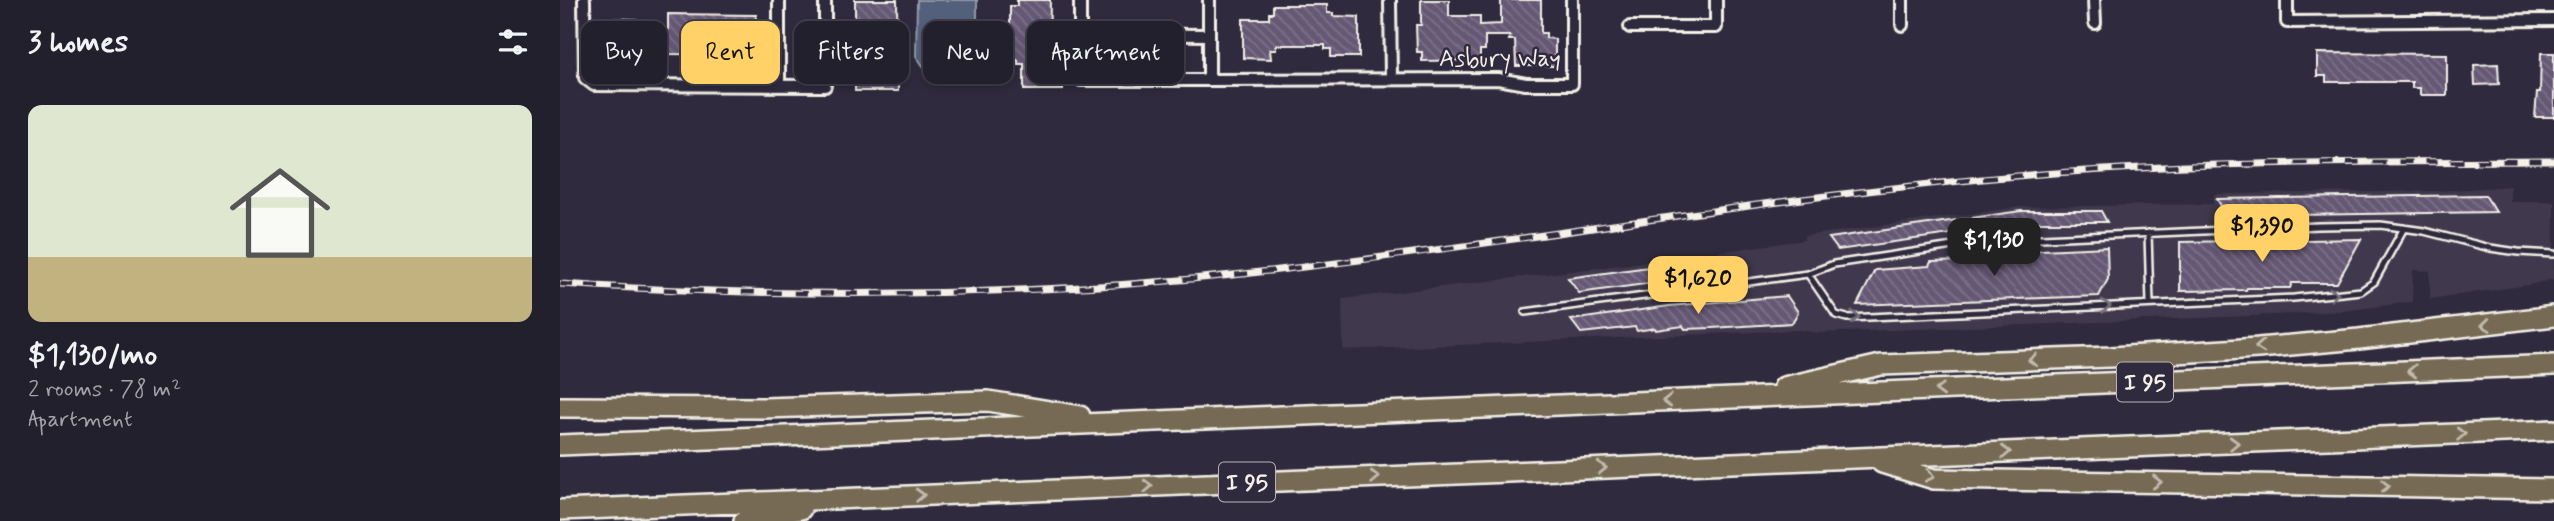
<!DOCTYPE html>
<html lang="en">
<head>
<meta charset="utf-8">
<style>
	body { margin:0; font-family:Mynerve,sans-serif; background:#2b2836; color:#f1f3f6; height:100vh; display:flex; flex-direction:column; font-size:26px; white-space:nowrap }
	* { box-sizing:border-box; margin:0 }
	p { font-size:23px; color:#a3a3aa }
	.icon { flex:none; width:38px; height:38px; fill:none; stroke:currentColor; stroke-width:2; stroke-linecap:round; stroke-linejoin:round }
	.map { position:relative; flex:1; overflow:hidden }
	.side { display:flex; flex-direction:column; background:#23202e; width:560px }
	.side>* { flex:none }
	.top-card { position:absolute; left:21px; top:21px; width:665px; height:63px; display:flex; gap:14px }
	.price { position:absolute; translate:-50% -60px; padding:0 16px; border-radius:14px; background:#ffd166; color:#111; font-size:23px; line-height:46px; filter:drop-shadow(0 2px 4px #0008) }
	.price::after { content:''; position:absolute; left:50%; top:42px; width:21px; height:16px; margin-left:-10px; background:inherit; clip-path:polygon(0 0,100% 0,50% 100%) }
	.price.selected { background:#222; color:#fff }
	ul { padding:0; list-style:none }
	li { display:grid; align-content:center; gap:14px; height:371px; padding:0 28px }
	li span { display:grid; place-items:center; height:217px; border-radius:14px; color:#555 }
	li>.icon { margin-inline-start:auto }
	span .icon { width:126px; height:126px; fill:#fffc; stroke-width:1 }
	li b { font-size:30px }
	h2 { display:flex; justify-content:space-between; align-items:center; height:84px; padding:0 28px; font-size:30px }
	.pill { padding:0 24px; border-radius:14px; background:#23202e; box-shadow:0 4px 10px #0003,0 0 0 2px #403e4a; font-size:24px; line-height:63px }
	.pill.selected { background:#ffd166; color:#111 }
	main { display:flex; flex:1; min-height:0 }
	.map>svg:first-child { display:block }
	.built { fill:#3f384e }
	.water { fill:#52607b; stroke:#939aa7; stroke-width:2 }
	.building { fill:url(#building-back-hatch); stroke:#f4f1e8; stroke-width:2 }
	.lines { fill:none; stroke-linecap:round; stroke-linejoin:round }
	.service-casing { stroke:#f4f1e8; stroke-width:10 }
	.minor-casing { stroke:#f4f1e8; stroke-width:16 }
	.motorway-casing { stroke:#f4f1e8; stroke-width:24 }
	.service { stroke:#2f2a3d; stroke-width:5 }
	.minor { stroke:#2f2a3d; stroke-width:10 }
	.motorway { stroke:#766a54; stroke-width:19 }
	.rail-casing { stroke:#f4f1e8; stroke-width:7 }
	.rail { stroke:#2f2a3d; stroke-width:4.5; stroke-dasharray:13; stroke-linecap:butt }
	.oneway { stroke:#747079 }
	.oneway2 { stroke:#c2bbad }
	.labels { text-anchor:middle; stroke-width:5; stroke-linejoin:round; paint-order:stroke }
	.shield { fill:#2f2a3d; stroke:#b9b5b5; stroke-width:2 }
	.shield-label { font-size:23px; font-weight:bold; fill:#f4f1e8 }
	.street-label { font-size:24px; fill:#f4f1e8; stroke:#2f2a3d }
</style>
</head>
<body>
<main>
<section class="side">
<h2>3 homes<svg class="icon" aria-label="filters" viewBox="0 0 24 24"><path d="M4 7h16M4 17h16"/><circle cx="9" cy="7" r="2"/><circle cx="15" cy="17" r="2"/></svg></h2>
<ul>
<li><span style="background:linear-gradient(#dfe7d0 70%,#c2b280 0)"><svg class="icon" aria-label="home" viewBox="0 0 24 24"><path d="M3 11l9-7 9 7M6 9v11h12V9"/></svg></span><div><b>$1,130/mo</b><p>2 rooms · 78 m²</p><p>Apartment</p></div></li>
</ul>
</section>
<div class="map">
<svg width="1994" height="521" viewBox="0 0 1994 521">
	<defs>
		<pattern id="building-back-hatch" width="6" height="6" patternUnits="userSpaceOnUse" patternTransform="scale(1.75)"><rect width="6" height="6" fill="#655975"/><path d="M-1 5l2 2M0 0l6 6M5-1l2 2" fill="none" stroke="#7c7189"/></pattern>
	</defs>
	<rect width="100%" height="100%" fill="#2f2a3d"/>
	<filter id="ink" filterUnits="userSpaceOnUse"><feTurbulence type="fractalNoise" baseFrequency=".0143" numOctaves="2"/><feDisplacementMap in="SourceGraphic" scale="14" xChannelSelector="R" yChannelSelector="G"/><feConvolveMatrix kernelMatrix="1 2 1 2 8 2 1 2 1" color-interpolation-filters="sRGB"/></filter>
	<g filter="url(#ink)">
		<!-- built -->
		<path class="built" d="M 1950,186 L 1950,201 L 1994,201 L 1994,279 L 1969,285 L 1870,299 L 1870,271 L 1853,270 L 1852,302 L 1783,311 L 1715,315 L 1258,333 L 1240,330 L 783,350 L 782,299 L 1068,264 L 1244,240 L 1244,236 L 1460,207 L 1653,204 L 1654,194 L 1880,191 Z"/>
		<!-- water -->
		<path class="water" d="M 357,0 L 417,0 L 417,67 L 411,77 L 400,81 L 386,82 L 371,77 L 356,56 Z"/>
		<!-- building -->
		<path class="building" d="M 295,0 L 337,0 L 338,91 L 295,91 Z
			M 457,0 L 490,0 L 489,57 L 495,57 L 495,62 L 503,62 L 503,90 L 464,90 L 464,64 L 458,64 L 458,60 L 450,60 L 450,6 L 457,6 Z
			M 861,0 L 889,0 L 889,16 L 920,16 L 920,25 L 941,24 L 941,0 L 981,0 L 981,33 L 986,33 L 986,38 L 995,39 L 995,66 L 956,66 L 955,40 L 949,40 L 950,36 L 925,36 L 925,50 L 920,50 L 920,60 L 862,61 L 862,52 L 857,52 L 856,25 L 861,25 Z
			M 713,5 L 767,5 L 767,13 L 773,13 L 773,16 L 799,17 L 799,57 L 771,57 L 771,49 L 765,49 L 765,45 L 716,45 L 716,50 L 710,50 L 711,59 L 683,58 L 683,19 L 709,19 L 709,13 L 713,13 Z
			M 108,14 L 196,15 L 195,55 L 108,54 Z
			M 1757,53 L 1887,54 L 1887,95 L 1860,95 L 1860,88 L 1852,88 L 1852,82 L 1766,82 L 1766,76 L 1757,76 Z
			M 1981,53 L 1994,53 L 1994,117 L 1975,117 L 1977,92 L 1980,92 Z
			M 1938,64 L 1939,84 L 1915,85 L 1914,65 Z
			M 1925,195 L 1936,212 L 1667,216 L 1657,199 Z
			M 1461,211 L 1541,211 L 1547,222 L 1474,222 L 1278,250 L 1269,238 Z
			M 1801,239 L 1777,283 L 1732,283 L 1730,288 L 1687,288 L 1686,290 L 1620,291 L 1620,242 Z
			M 1547,247 L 1548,279 L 1539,296 L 1297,305 L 1315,270 L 1369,266 L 1371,262 L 1407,261 L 1409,257 L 1453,256 L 1456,251 Z
			M 1169,256 L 1181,271 L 1019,293 L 1008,278 Z
			M 1227,296 L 1238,312 L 1232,323 L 1152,328 L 1125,329 L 1123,326 L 1096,330 L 1095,328 L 1077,331 L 1075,327 L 1021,333 L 1011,320 L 1109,306 Z"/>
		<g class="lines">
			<!-- service casing -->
			<g class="service-casing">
				<path id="service" d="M 1588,233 L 1590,304
					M 1248,274 L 1276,315 L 1287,318 L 1734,298 L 1801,291 L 1814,282 L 1844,228
					M 965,312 L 1248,274 L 1274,264 L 1433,240 L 1759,226 L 1821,225 L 1864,231 L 1930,248 L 1958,252 L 1994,254"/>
			</g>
			<!-- minor casing -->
			<g class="minor-casing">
				<path id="minor" d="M 24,0 L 25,78 L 34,85 L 265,86 L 265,0
					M 520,0 L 520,34
					M 649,0 L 649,80 L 938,79 L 966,84 L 1012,84 L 1012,0
					M 830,0 L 831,78
					M 1342,0 L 1342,25
					M 1534,0 L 1535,23
					M 1727,0 L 1727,22 L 1994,20
					M 25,25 L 73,26 L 74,85
					M 1070,27 L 1156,27 L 1156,0
					M 649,35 L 520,34 L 521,80 L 649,80
					M 219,85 L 219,0"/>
			</g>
			<!-- motorway casing -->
			<g class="motorway-casing">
				<path id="motorway" d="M 1224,387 L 1321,365 L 1551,357 L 1698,348 L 1799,339 L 1994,316
					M 0,407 L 204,408 L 428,401 L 520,416
					M 0,445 L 1994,365
					M 1322,463 L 1374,479 L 1994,489
					M 0,510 L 1994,430
					M 184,521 L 241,509"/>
			</g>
			<!-- service -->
			<use href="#service" class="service"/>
			<!-- minor -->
			<use href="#minor" class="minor"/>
			<!-- motorway -->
			<use href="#motorway" class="motorway"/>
			<!-- rail casing -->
			<g class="rail-casing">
				<path id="rail" d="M 0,284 C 227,298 456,298 683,274 C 926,248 1168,203 1411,180 C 1605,161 1800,162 1994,161"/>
			</g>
			<!-- rail -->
			<use href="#rail" class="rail"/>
		</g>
		<!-- one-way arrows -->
		<defs><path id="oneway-chevron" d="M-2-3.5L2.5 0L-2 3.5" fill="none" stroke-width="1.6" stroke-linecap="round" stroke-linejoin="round" transform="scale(1.75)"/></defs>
		<g class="oneway">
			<use href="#oneway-chevron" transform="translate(1774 294) rotate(-6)"/>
			<use href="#oneway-chevron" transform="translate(1546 306) rotate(-3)"/>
			<use href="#oneway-chevron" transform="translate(1295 317) rotate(1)"/>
		</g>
		<g class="oneway2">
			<use href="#oneway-chevron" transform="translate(1926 325) rotate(173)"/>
			<use href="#oneway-chevron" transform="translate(1700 347) rotate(176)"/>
			<use href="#oneway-chevron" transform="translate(1473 360) rotate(178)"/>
			<use href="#oneway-chevron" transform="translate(1852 371) rotate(178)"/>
			<use href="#oneway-chevron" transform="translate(1380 390) rotate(178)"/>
			<use href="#oneway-chevron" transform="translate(1107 401) rotate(178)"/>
			<use href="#oneway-chevron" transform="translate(1901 434) rotate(-2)"/>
			<use href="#oneway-chevron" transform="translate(1674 443) rotate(-2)"/>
			<use href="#oneway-chevron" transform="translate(1446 452) rotate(-2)"/>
			<use href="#oneway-chevron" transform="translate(1042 468) rotate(-2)"/>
			<use href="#oneway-chevron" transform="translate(1370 476) rotate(12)"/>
			<use href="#oneway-chevron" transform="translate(815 477) rotate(-2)"/>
			<use href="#oneway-chevron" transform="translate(1597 482) rotate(1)"/>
			<use href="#oneway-chevron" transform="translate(588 486) rotate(-2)"/>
			<use href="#oneway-chevron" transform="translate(1825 486) rotate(1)"/>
			<use href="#oneway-chevron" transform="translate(360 495) rotate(-2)"/>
		</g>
	</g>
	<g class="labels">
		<!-- shield labels -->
		<g class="shield">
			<rect x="1557" y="362.5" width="56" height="39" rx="5"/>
			<rect x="659" y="462.5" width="56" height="39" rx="5"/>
		</g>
		<g class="shield-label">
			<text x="1585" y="390">I 95</text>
			<text x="687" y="490">I 95</text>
		</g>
		<!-- street labels -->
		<g class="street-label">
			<text x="940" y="66">Asbury Way</text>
		</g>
	</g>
</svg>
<b class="price" style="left:1702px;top:264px">$1,390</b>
<b class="price selected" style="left:1434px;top:278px">$1,130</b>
<b class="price" style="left:1138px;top:316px">$1,620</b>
<div class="top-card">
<a class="pill">Buy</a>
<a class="pill selected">Rent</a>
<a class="pill">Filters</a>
<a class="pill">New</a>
<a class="pill">Apartment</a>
</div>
</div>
</main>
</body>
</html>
